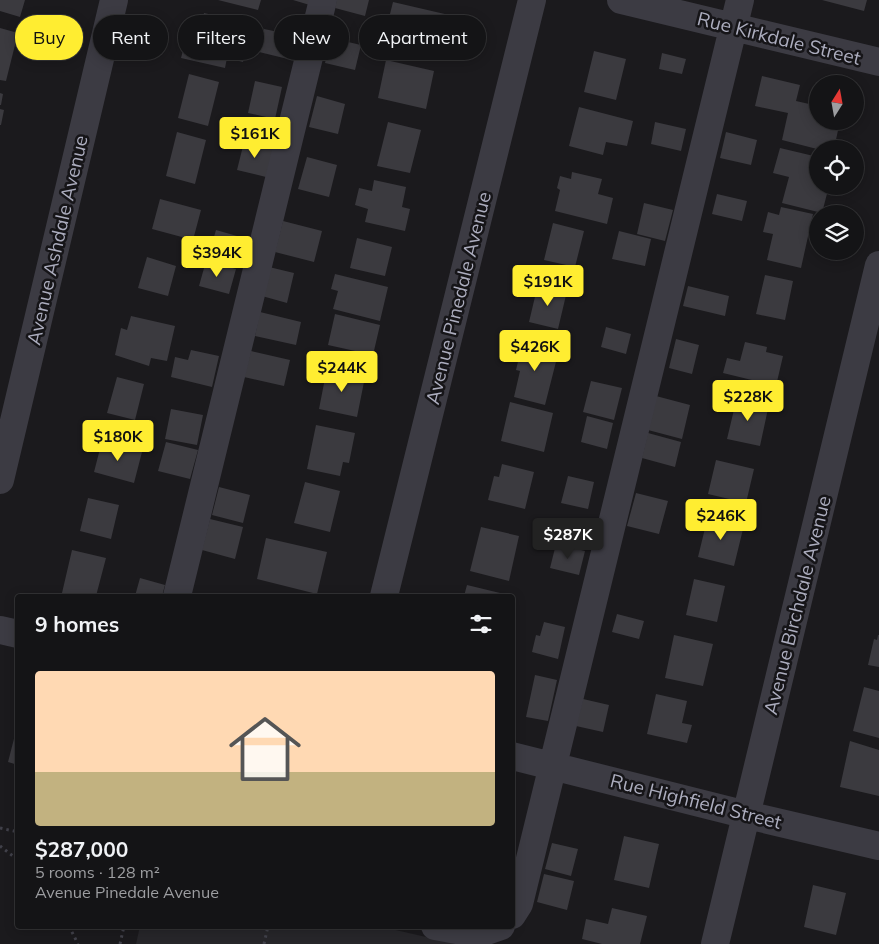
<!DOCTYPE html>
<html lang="en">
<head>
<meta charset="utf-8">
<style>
	body { margin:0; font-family:Mulish,sans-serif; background:#1d1d1f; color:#f1f3f6; height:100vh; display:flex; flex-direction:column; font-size:19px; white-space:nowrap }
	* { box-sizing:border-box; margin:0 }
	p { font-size:16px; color:#9d9ea1 }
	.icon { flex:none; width:28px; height:28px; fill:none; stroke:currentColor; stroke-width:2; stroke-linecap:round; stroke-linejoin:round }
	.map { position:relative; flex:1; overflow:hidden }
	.drawer { position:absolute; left:15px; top:594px; width:500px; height:335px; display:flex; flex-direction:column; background:#141416; border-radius:5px; box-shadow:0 2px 12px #0003,0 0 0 1px #333335 }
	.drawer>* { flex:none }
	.hud { position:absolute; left:15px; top:15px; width:500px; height:45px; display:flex; gap:10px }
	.needle { width:32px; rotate:11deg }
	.buttons { position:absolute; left:809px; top:75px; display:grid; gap:10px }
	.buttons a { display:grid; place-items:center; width:55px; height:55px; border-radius:50%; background:#141416; box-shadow:0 2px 12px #0003,0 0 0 1px #333335; font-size:25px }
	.price { position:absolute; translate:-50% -42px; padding:0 11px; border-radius:5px; background:#ffed31; color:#111; font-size:16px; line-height:32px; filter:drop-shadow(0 1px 2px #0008) }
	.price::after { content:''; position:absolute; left:50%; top:30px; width:15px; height:11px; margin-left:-8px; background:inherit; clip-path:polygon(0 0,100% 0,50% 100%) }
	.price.active { background:#222; color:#fff }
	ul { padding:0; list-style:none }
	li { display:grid; align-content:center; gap:10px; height:265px; padding:0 20px }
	li span { display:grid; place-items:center; height:155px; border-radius:5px; color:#555 }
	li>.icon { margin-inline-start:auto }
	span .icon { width:90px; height:90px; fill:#fffc; stroke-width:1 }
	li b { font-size:21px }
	h2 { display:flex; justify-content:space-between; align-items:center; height:60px; padding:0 20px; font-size:21px }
	.pill { padding:0 18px; border-radius:22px; background:#141416; box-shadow:0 2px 12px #0003,0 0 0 1px #333335; font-size:18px; line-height:45px }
	.pill.active { background:#ffed31; color:#111 }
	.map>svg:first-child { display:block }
	.built { fill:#27262a }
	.building { fill:#3b3a3f }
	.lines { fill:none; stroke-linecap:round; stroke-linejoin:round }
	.path { stroke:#41414a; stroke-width:3; stroke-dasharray:2.5 4; stroke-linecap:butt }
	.minor { stroke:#3c3b43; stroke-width:28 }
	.labels { text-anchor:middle; stroke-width:5; stroke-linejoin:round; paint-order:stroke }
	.street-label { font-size:19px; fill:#acadbe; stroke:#161518 }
</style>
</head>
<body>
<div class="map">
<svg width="879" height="944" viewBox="0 0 879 944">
	<rect width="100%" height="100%" fill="#1b1a1d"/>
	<!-- built -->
	<path class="built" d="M 140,926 L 378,926 L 457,944 L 136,944 Z"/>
	<!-- building -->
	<path class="building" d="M 0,0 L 25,0 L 20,17 L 0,11 Z
		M 218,0 L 261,0 L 258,10 Z
		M 293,0 L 315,0 L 313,6 Z
		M 337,0 L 369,0 L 365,16 L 335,8 Z
		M 822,0 L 867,0 L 864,11 Z
		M 393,2 L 449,15 L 439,55 L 383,42 Z
		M 204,13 L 252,24 L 243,62 L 227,58 L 225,68 L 181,58 L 190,23 L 201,26 Z
		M 0,28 L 18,33 L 6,81 L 0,80 Z
		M 264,29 L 298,36 L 292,60 L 259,52 Z
		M 331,38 L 361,45 L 355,70 L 325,63 Z
		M 594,51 L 626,59 L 616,100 L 584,92 Z
		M 662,53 L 686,59 L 682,74 L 659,69 Z
		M 386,60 L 434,71 L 426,109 L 378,98 Z
		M 189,74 L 219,82 L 208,126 L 178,118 Z
		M 762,76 L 800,85 L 796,101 L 818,106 L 818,121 L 840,121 L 834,149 L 817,149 L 782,140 L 788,113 L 755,106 Z
		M 255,81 L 282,87 L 275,119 L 248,113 Z
		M 0,93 L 3,94 L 1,105 L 0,105 Z
		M 317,96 L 345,104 L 338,134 L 309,127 Z
		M 579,107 L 633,121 L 627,146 L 606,142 L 603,155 L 569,146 Z
		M 0,109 L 4,110 L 1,125 L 0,125 Z
		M 388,122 L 421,130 L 410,173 L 377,166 Z
		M 655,122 L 686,129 L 681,151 L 651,144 Z
		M 177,132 L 206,140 L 195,184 L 166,176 Z
		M 726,132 L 757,140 L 751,165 L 720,158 Z
		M 244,142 L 273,149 L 266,177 L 237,170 Z
		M 780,148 L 818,157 L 818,186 L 829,186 L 822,213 L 782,203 L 789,177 L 773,173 Z
		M 307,157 L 337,165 L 329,197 L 298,189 Z
		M 572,172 L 602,179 L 598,194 L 613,198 L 607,224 L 555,211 L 560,190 L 557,188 L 560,176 L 571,179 Z
		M 374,180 L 406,187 L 402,207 L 410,209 L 405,231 L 365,222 L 368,209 L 355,205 L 359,188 L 372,191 Z
		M 717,194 L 747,201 L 742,221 L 712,214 Z
		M 160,199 L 201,210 L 193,240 L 152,229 Z
		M 644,203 L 673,210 L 665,241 L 637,234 Z
		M 781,207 L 813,214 L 801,268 L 767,260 L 773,234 L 763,232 L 768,212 L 779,215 Z
		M 283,221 L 322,231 L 314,262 L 275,252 Z
		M 553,223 L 584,231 L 575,267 L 544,260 Z
		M 216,230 L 244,238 L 236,265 L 208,257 Z
		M 619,231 L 651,239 L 645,266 L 612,259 Z
		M 357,238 L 392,247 L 385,276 L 350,268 Z
		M 147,257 L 176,266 L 168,296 L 138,288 Z
		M 206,261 L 236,269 L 229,294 L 199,286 Z
		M 269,267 L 294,273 L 287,303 L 262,296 Z
		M 335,274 L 388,287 L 380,321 L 333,309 L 338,291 L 331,289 Z
		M 765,275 L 793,281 L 785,320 L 756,314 Z
		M 538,284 L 567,291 L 558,329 L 529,322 Z
		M 688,286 L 729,296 L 725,316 L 683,306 Z
		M 260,312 L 301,322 L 296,345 L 255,336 Z
		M 335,314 L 380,325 L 373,355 L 328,345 Z
		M 131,316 L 175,326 L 167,361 L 151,358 L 149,366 L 115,355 L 121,328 L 127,330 Z
		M 606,327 L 631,334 L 626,354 L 601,347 Z
		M 676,339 L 699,345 L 692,374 L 669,368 Z
		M 523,341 L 559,350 L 545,405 L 514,397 L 520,371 L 516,370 Z
		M 745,342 L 767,347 L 766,352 L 783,356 L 776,386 L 723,373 L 727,358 L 740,361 Z
		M 191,350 L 219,356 L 212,387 L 171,377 L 175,357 L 188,360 Z
		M 251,351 L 290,360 L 284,386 L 244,377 Z
		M 327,368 L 365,377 L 357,417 L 319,409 Z
		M 117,377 L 144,384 L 135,420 L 107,413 Z
		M 591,381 L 622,388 L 614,420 L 583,412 Z
		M 656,396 L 690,405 L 682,439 L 648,430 Z
		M 737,397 L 769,404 L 760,446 L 727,439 Z
		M 510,402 L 553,413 L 544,452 L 501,441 Z
		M 171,409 L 203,415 L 197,445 L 165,439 Z
		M 587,416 L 613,423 L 607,449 L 581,442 Z
		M 316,425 L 355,433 L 349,463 L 343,462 L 340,476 L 307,469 Z
		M 648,433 L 681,442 L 675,467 L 642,458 Z
		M 102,441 L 142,452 L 134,483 L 94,472 Z
		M 166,442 L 198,450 L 190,479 L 158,471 Z
		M 716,460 L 754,469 L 746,503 L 708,494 Z
		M 502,464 L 534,472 L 525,509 L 488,500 L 494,476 L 499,477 Z
		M 568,476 L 594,482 L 588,509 L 561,503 Z
		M 305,482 L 340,491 L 330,532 L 294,523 Z
		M 219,487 L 250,495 L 243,523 L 212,515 Z
		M 636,493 L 668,501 L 659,534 L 627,526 Z
		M 88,498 L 119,505 L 111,539 L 80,531 Z
		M 708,516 L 744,525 L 734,566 L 698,557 Z
		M 210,519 L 243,527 L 235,559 L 202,550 Z
		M 481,527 L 519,536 L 509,581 L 470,571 Z
		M 266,538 L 327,552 L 317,594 L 257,579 Z
		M 556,544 L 585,551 L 579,575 L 550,568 Z
		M 72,550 L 106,558 L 96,596 L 77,596 L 62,593 Z
		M 140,578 L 165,585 L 162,596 L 135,596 Z
		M 694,579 L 725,586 L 717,622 L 686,615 Z
		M 467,585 L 500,593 L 499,596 L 464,596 Z
		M 617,614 L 644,621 L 639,639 L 612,632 Z
		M 544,622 L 565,627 L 558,659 L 532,652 L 536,635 L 540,636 Z
		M 674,635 L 713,644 L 703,686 L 665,678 Z
		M 878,635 L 879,635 L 879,667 L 868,665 L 874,639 L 877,640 Z
		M 535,675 L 557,680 L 548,721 L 526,717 Z
		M 864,687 L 879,691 L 879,738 L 853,731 Z
		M 656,694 L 687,701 L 682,723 L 692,725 L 687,743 L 647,734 Z
		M 583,699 L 609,705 L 603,732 L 576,726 Z
		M 16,731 L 18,732 L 18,765 L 8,762 Z
		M 850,741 L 879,750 L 879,796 L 840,787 Z
		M 624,836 L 659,844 L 649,888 L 614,880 Z
		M 552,843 L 578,849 L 571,876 L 545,869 Z
		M 544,874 L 574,881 L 567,910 L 537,902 Z
		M 813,885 L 846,893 L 836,935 L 804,927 Z
		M 612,908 L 647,916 L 640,944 L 602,944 L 582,939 L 586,919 L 608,924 Z"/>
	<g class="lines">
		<!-- path -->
		<path class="path" d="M 0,828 L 18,832
			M 0,846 L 18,860
			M 69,926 L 78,944
			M 120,944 L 124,926
			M 264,944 L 268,926"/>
		<!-- minor -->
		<path class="minor" d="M 621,0 L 879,62
			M 0,480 L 114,0
			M 177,596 L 323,0
			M 384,596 L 532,0
			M 0,630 L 18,634
			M 512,756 L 747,815 L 879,846
			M 512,915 L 519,904 L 740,0
			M 435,926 L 478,934 L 501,926
			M 715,944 L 879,265"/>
	</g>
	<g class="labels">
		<!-- street labels -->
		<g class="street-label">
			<text transform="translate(779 38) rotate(14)" y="7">Rue Kirkdale Street</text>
			<text transform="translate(57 240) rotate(-77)" y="7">Avenue Ashdale Avenue</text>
			<text transform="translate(458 298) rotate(-76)" y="7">Avenue Pinedale Avenue</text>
			<text transform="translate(797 605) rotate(-76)" y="7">Avenue Birchdale Avenue</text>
			<text transform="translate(696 801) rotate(14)" y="7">Rue Highfield Street</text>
		</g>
	</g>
</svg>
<div class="buttons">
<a><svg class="needle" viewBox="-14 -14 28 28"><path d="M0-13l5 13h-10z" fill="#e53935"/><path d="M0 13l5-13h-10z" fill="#9d9ea1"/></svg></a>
<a><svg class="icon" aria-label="locate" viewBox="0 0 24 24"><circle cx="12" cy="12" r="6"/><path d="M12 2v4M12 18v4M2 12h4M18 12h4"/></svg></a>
<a><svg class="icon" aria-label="layers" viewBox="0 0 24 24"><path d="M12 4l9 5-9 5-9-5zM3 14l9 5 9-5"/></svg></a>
</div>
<b class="price" style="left:255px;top:159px">$161K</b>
<b class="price" style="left:217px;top:278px">$394K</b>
<b class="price" style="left:548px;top:307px">$191K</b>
<b class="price" style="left:535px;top:372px">$426K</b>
<b class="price" style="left:342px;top:393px">$244K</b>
<b class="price" style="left:748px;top:422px">$228K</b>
<b class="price" style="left:118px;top:462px">$180K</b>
<b class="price" style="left:721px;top:541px">$246K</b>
<b class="price active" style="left:568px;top:560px">$287K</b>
<div class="hud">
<a class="pill active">Buy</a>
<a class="pill">Rent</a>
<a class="pill">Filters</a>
<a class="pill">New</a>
<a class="pill">Apartment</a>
</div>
<section class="drawer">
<h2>9 homes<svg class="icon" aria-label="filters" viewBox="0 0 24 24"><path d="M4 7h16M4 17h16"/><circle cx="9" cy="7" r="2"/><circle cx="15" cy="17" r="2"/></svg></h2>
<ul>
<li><span style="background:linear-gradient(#ffd9b3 65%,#c2b280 0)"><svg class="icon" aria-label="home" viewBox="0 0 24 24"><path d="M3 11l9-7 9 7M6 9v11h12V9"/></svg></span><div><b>$287,000</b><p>5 rooms · 128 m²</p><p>Avenue Pinedale Avenue</p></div></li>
</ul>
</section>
</div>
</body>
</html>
